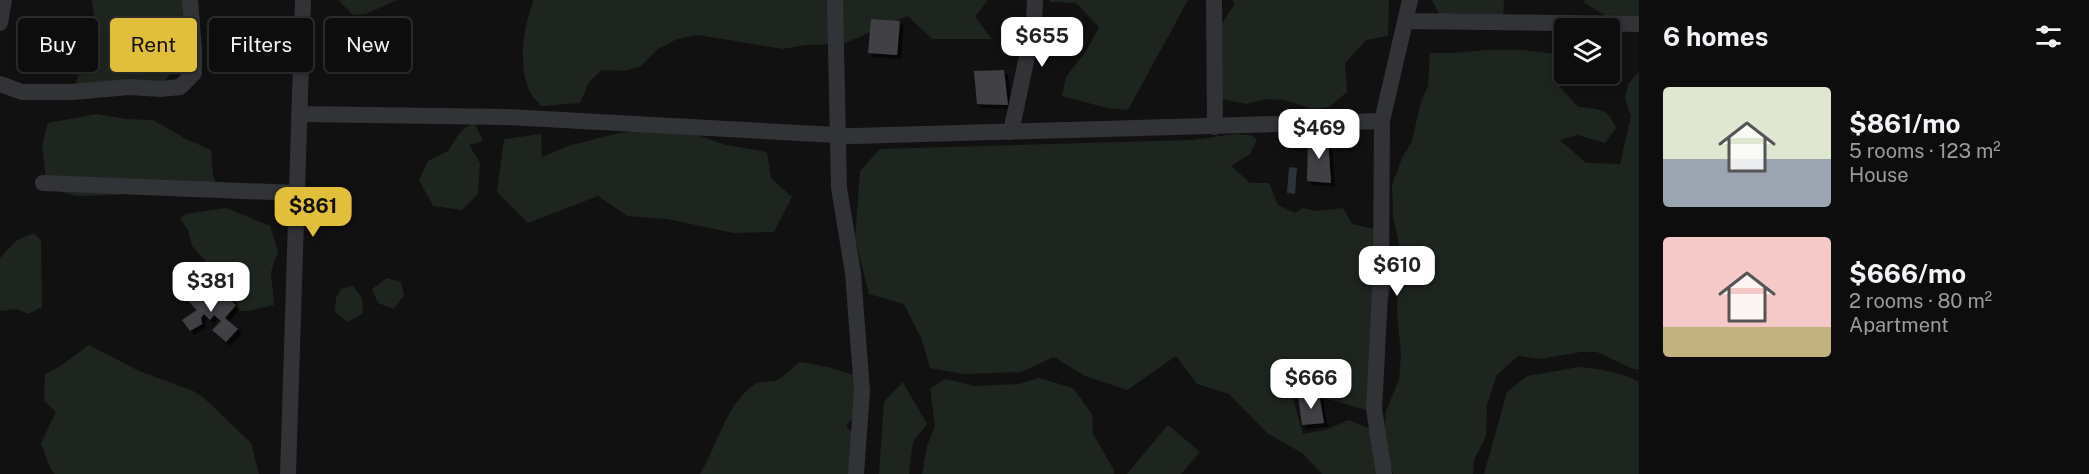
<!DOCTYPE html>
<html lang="en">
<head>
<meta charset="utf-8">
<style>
	body { margin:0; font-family:"Public Sans",sans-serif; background:#1b1b1c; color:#f1f3f6; height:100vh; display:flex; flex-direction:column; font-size:22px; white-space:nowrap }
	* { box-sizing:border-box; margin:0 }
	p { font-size:20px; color:#9a9c9e }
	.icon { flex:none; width:33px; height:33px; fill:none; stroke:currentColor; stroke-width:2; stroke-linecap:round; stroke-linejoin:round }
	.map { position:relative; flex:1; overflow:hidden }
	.details { display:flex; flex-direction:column; background:#0d0d0e; width:450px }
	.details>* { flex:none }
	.banner { position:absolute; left:18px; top:18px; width:570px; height:54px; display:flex; gap:12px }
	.tools { position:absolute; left:1554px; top:18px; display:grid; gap:12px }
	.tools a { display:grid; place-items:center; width:66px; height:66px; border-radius:6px; background:#0d0d0e; box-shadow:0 3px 9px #0003,0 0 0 2px #2d2d2e; font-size:30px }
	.price { position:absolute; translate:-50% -51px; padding:0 14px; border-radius:12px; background:#fff; color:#222; font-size:20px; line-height:39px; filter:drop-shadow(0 2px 3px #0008) }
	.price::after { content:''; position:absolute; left:50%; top:36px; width:18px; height:14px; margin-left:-9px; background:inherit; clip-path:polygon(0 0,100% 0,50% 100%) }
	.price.selected { background:#e1bf3a; color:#111 }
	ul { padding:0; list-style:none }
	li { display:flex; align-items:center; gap:18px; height:150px; padding:0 24px }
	li span { display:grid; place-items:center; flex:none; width:168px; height:120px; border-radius:6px; color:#555 }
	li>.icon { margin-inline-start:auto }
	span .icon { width:72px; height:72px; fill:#fffc; stroke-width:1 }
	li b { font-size:26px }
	h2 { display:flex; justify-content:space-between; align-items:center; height:72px; padding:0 24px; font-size:26px }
	.tag { padding:0 21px; border-radius:6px; background:#0d0d0e; box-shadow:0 3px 9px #0003,0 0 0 2px #2d2d2e; font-size:21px; line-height:54px }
	.tag.selected { background:#e1bf3a; color:#111 }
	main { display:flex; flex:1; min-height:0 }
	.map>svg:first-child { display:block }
	.green { fill:#1e251f }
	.water { fill:#2c323a }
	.building { fill:#404145; filter:url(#shadow) }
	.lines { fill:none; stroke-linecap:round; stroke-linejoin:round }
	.minor { stroke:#323337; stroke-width:16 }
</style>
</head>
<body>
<main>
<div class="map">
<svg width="1639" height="474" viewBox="0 0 1639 474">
	<defs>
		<filter id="shadow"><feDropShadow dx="4" dy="4" stdDeviation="0" flood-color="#0009"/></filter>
	</defs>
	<rect width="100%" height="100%" fill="#111112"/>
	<!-- green -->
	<path class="green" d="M 92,0 L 184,0 L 184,58 L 161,85 L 74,87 L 96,32 Z
		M 338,0 L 397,0 L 366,14 L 353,15 Z
		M 534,0 L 988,0 L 975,17 L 992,39 L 932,39 L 908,16 L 843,44 L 805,45 L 783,49 L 698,35 L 677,39 L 658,49 L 641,66 L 624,71 L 602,70 L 589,82 L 580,103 L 541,106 C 537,101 531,95 529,90 C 518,63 523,26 534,0 Z
		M 1050,0 L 1188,0 L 1128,110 L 1107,108 L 1062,96 L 1066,77 L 1087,50 L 1099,27 L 1076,3 L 1050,2 Z
		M 1233,0 L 1389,0 L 1388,36 L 1366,40 L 1345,63 L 1347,92 L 1329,107 L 1313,109 L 1284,100 L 1266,99 L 1246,104 L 1217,98 L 1221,25 L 1234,5 Z
		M 1432,0 L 1504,0 L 1503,18 L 1442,20 Z
		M 1584,0 L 1639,0 L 1639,25 L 1614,21 L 1585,3 Z
		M 1487,50 L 1521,50 L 1564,55 L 1564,74 L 1573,74 L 1560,87 L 1578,107 C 1597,109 1608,107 1616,128 L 1605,143 L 1578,135 L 1560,140 L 1586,163 L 1620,164 L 1631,116 L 1625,99 L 1628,84 L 1639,72 L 1639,370 L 1631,368 L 1597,352 L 1581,352 L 1540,359 L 1518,356 L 1497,375 L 1487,404 L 1486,436 L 1474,460 L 1473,474 L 1393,474 L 1383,445 L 1386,411 L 1399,380 L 1401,355 L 1397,312 L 1400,250 L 1393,215 L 1392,185 L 1402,158 L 1412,141 L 1420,105 L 1428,86 L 1430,53 L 1453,53 Z
		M 97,114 L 127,119 L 153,120 L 186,139 L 211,150 L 213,174 L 218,193 L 138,189 L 116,195 L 76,196 L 47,188 L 42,145 L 48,123 Z
		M 474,122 L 483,141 L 469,145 L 480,163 L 478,194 L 462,210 L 433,206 L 419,180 L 428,161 L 448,151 L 460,132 Z
		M 671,126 L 726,145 L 767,152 L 771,178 L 792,197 L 774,232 L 734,233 L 667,219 L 627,216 L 598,196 L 528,223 L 497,192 L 504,139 L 541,134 L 542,157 L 568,146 L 619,133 Z
		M 1234,134 L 1250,135 L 1257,139 L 1250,154 L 1231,166 L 1250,183 L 1269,183 L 1278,205 L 1295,213 L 1303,208 L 1316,211 L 1343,208 L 1352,224 L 1374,229 L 1389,256 L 1392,277 L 1369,411 L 1328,399 L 1313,386 L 1290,388 L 1303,434 L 1325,430 L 1349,420 L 1373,430 L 1383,474 L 1322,474 L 1302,453 L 1267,433 L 1229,394 L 1197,384 L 1176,356 L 1127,390 L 1085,376 L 1054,357 L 1021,372 L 964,374 L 930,368 L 922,340 L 904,304 L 869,294 L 855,239 L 860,171 L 880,149 L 1193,140 Z
		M 226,208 L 270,226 L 278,251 L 271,272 L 274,305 L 248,311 L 237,311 L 237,302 L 228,293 L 225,274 L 213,274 L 203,258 L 192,246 L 188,230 L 180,219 L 185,214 Z
		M 34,233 L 41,240 L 42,307 L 28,314 L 17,309 L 0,311 L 0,258 L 17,240 Z
		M 387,278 L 401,282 L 404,295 L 394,309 L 378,303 L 372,289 Z
		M 353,286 L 362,298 L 363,313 L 348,322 L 335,312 L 336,298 L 341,289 Z
		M 89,345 L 139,371 L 193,391 L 204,398 L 251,443 L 259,474 L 55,474 L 51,470 L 41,443 L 56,412 L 44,401 L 45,374 L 59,367 Z
		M 799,362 L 828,367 L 857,376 L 858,412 L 846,426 L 862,445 L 858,474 L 700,474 C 718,445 725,405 755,384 C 761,380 771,383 777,380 C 785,376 793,367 799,362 Z
		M 1579,367 C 1601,369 1620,372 1639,382 L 1639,474 L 1484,474 L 1507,392 L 1527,376 Z
		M 1039,378 L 1073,388 L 1092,414 L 1093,434 L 1114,470 L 1114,474 L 922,474 L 927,446 L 935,426 L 930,388 L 946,379 L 975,386 L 1018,384 Z
		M 903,382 L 927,424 L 913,441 L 909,474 L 879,474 L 884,402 Z
		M 1168,425 L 1200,452 L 1181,474 L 1127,474 Z"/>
	<!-- water -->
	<path class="water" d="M 1289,167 L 1297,168 L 1295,194 L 1287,193 Z"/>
	<!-- building -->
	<path class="building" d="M 871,19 L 900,21 L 897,55 L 868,53 Z
		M 1004,70 L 1008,105 L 977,104 L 974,71 Z
		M 1308,137 L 1328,138 L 1331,183 L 1307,181 Z
		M 200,286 L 217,301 L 223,294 L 236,305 L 225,318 L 238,329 L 226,342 L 212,330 L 221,321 L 214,315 L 210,320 L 204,314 L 201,318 L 202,324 L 190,331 L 182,320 L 197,310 L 187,300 Z
		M 1319,394 L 1324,423 L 1302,425 L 1298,396 Z"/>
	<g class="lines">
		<!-- minor -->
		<path class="minor" d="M 835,0 L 839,188 L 853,273 L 862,391 L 856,474
			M 1214,0 L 1215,127
			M 1405,21 L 1639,24
			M 0,23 L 4,0
			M 0,84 L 22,92 L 72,92 L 129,87 L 161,89 L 180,87 L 194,73 L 194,50 L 190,0
			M 299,114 L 506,117 L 854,136 L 1382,121 L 1410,0
			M 1382,121 L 1381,275 L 1374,409 L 1384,474
			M 1011,132 L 1034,23 L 1035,0
			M 43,183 L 297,193
			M 288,474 L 303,0"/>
	</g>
</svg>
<div class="tools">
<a><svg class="icon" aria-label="layers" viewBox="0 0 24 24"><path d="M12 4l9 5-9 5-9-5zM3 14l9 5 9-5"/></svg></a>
</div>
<b class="price" style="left:1042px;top:68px">$655</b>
<b class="price" style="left:1319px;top:160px">$469</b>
<b class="price selected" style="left:313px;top:238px">$861</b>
<b class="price" style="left:1397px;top:297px">$610</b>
<b class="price" style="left:211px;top:313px">$381</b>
<b class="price" style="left:1311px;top:410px">$666</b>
<div class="banner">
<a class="tag">Buy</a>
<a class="tag selected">Rent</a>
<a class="tag">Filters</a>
<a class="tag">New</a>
</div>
</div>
<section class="details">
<h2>6 homes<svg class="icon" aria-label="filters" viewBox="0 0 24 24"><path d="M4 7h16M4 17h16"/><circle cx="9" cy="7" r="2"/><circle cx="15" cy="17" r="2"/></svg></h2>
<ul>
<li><span style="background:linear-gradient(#dfe7d0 60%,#9aa5b1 0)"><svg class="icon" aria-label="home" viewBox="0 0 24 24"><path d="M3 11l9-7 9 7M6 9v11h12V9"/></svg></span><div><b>$861/mo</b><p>5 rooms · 123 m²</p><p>House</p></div></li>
<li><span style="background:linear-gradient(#f6c9c9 75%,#c2b280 0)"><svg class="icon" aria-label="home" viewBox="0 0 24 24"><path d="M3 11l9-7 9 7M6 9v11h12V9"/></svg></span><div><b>$666/mo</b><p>2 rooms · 80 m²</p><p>Apartment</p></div></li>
</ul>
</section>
</main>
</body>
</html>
